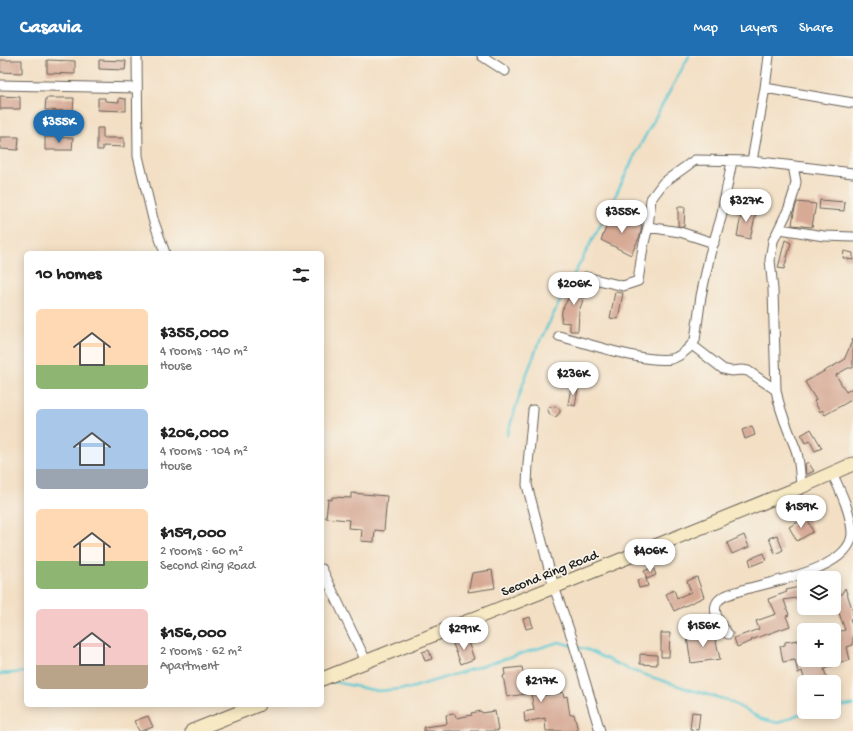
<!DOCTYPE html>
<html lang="en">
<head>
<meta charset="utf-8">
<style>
	body { margin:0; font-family:"Gochi Hand",sans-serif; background:#f6f6f6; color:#222; height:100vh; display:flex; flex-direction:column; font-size:15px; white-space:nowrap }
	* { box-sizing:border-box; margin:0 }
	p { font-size:13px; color:#767676 }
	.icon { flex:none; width:22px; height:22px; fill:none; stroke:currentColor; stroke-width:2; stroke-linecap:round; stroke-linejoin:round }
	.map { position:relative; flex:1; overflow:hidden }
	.panel { position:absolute; left:24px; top:195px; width:300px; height:456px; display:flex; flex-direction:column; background:#fff; border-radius:6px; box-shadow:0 2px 10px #0003 }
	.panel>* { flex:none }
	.controls { position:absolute; left:797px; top:515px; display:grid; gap:8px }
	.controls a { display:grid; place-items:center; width:44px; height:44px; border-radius:6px; background:#fff; box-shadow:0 2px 10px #0003; font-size:20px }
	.price { position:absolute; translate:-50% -34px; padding:0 9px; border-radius:14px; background:#fff; color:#222; font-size:13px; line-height:26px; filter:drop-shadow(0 1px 2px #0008) }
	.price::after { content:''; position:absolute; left:50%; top:24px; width:12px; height:9px; margin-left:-6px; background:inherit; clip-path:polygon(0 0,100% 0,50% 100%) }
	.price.on { background:#1f6fb2; color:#fff }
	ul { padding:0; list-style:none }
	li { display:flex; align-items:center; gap:12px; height:100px; padding:0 12px }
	li span { display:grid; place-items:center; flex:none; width:112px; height:80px; border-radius:6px; color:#555 }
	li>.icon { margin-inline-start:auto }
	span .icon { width:48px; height:48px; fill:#fffc; stroke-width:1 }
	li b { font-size:17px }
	h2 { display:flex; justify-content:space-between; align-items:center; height:48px; padding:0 12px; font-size:17px }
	header { display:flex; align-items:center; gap:24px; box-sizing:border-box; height:56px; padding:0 20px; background:#1f6fb2; color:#fff }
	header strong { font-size:19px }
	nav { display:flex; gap:22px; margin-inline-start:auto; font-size:14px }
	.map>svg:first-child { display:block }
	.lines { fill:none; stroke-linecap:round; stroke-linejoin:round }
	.stream { stroke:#5bc7d3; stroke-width:2.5 }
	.building { fill:#d7aa96 }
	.street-casing { stroke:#676057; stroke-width:11 }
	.secondary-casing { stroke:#676057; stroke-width:15 }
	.street { stroke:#fff; stroke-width:9 }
	.secondary { stroke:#f7e9c3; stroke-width:13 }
	.labels { text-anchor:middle; stroke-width:3.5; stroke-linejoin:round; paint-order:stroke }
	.street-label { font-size:14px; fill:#1c1c1c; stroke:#f7f3e8 }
</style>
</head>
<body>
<header>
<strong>Casavia</strong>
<nav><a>Map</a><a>Layers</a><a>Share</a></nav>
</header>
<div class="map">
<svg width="853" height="675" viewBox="0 0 853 675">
	<rect width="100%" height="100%" fill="#f7f3e8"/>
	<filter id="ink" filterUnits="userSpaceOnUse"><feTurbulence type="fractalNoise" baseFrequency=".025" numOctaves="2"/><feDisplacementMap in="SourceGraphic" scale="8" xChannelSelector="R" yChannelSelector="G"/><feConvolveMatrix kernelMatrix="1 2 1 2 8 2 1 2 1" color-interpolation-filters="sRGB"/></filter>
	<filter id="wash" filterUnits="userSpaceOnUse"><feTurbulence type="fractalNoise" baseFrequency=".012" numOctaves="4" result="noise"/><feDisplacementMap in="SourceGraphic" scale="16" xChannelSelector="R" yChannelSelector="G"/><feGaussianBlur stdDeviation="0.9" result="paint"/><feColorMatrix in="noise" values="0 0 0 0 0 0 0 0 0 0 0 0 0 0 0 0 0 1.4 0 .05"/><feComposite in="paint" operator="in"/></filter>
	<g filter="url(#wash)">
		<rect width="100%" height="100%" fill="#f3dfc4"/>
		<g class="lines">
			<!-- stream -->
			<path class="stream" d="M 507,379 L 524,325 L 538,289 L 566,233 L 608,155 L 636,97 L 689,0
				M 577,591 L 588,594 L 630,614 L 691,634 L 727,644 L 762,663 L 778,667 L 804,656
				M 0,618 L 26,616
				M 330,625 L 378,635 L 411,632 L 559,586 L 573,590
				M 834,651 L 853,649"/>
		</g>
		<g id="blocks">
			<!-- building -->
			<path class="building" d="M 0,4 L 22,4 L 22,17 L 0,16 Z
				M 47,4 L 75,5 L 75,18 L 47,17 Z
				M 99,4 L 126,5 L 125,14 L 99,13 Z
				M 0,40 L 20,41 L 20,53 L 0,53 Z
				M 46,42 L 74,42 L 73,55 L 45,54 Z
				M 98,42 L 105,42 L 105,45 L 119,46 L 119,42 L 126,43 L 126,55 L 98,54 Z
				M 97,72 L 103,72 L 103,82 L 124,82 L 124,91 L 103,90 L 103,94 L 97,94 Z
				M 0,81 L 19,81 L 18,94 L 0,93 Z
				M 45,81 L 73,82 L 72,94 L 45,94 Z
				M 820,144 L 845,146 L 844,155 L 819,153 Z
				M 797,146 L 816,148 L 812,171 L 792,169 L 794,156 Z
				M 678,151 L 685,151 L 684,171 L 678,170 Z
				M 737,151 L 756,157 L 750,183 L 737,180 L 741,160 L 736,158 Z
				M 612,157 L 642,169 L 640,180 L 631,199 L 601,184 Z
				M 785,184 L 791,187 L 784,213 L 778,212 Z
				M 844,195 L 853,197 L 853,204 L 843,202 Z
				M 579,222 L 582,226 L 589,228 L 579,255 L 578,275 L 570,275 L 570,267 L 561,266 L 562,254 Z
				M 615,236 L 623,237 L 618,263 L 610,262 Z
				M 853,283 L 853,312 L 848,312 L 836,319 L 846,336 L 853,332 L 853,343 L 825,359 L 822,354 L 820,356 L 814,345 L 816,344 L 805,326 L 844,304 Z
				M 571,331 L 578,333 L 575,350 L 568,348 Z
				M 555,350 L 560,353 L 560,356 L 557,360 L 555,361 L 550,359 L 547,352 Z
				M 752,370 L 755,379 L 745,383 L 742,374 Z
				M 811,373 L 822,392 L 815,395 L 810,385 L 805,387 L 801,379 Z
				M 808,406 L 814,415 L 806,419 L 805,408 Z
				M 351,437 L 387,440 L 384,475 L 375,474 L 374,486 L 361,485 L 362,473 L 348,472 L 349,464 L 326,462 L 328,443 L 332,444 L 332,441 L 351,442 Z
				M 807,461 L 813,476 L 797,485 L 789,471 Z
				M 744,479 L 749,491 L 732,498 L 727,487 Z
				M 777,479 L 783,494 L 775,498 L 769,482 Z
				M 764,497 L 766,504 L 751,510 L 749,503 Z
				M 653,511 L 656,519 L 647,523 L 644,515 Z
				M 492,514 L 495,532 L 468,536 L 472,517 Z
				M 697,521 L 704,541 L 674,555 L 666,538 L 674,534 L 677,542 L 691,536 L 687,525 Z
				M 646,522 L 648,530 L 639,532 L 637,524 Z
				M 799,531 L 801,541 L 784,544 L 789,559 L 786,560 L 790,570 L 751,584 L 752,585 L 737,591 L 734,582 L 759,573 L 756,565 L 776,558 L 771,547 L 769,547 L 768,543 L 787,536 L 786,534 Z
				M 834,532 L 841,539 L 845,532 L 853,555 L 853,562 L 850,563 L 853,571 L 853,589 L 847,591 L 850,604 L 836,607 L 834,597 L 834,577 L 845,574 L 834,543 Z
				M 530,561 L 533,571 L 526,573 L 523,563 Z
				M 714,576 L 720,603 L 691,607 L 687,581 Z
				M 661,577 L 670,577 L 669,601 L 661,601 Z
				M 467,583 L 474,603 L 461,608 L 453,588 Z
				M 798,584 L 798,586 L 804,585 L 804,604 L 831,604 L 833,610 L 824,613 L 828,626 L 805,626 L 802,615 L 798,617 L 795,604 L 783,606 L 780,590 L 785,589 L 785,586 Z
				M 429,594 L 432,603 L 425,605 L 422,596 Z
				M 640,598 L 657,599 L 657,609 L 640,608 Z
				M 522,611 L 525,630 L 540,628 L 541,640 L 563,636 L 564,641 L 567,640 L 570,659 L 574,658 L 578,675 L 546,675 L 545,662 L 525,666 L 524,656 L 534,654 L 531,637 L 507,641 L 503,620 L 505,619 L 504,613 Z
				M 481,655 L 482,657 L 495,655 L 498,675 L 424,675 L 424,671 L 447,668 L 446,659 L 455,658 L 456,662 L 472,659 L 471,657 Z
				M 692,656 L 700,657 L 698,674 L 690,673 Z
				M 148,660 L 153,671 L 142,675 L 139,675 L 134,665 Z"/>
		</g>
	</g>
	<g filter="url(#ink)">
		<use href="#blocks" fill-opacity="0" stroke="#676057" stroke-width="1"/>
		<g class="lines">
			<!-- street casing -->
			<g class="street-casing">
				<path id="street" d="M 137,0 L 138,100 L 153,163 L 165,197
					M 482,0 L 505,15
					M 0,29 L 137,32
					M 765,32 L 853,47
					M 752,105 L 765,32 L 769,0
					M 793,110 L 796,126 L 794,136 L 789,152 L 773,185 L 770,204 L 773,234 L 776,334 C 780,358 788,372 796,394 C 800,405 800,419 801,431
					M 648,171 L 651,143 L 663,127 L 695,104 L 752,105 L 853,117
					M 780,173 L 824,180 L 853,181
					M 586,221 L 623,230 L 638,225 L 643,191 L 648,171 L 680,176 L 714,187
					M 559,280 C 587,287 644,307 671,303 C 680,301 691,291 695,284 L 701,240 L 710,198 L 721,162 L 732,105
					M 692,289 L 723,313 L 731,315 L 742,314 L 748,315 L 776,334
					M 533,354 L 528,408 L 527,429 L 554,531 L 572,582 L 600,675
					M 322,513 L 366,605
					M 728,578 C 722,570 710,556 718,545 C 724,538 737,536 746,533 C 773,525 850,513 852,478 C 852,459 840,434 832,417"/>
			</g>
			<!-- secondary casing -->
			<g class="secondary-casing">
				<path id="secondary" d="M 322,623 L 554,531 L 801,431 L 853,408
					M 192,675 L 258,649"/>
			</g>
			<!-- street -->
			<use href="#street" class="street"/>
			<!-- secondary -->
			<use href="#secondary" class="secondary"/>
		</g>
	</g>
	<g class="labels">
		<!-- street labels -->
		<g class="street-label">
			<text transform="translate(549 516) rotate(-22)" y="5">Second Ring Road</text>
		</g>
	</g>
</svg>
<div class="controls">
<a><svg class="icon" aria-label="layers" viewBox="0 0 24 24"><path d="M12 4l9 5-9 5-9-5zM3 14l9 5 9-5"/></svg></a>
<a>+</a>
<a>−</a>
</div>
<b class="price on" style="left:59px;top:88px">$355K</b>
<b class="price" style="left:746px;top:167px">$327K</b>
<b class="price" style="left:622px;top:178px">$355K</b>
<b class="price" style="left:574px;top:250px">$206K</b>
<b class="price" style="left:573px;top:340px">$236K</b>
<b class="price" style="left:801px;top:473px">$159K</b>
<b class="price" style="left:650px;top:517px">$406K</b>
<b class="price" style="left:703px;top:592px">$156K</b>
<b class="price" style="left:464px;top:595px">$291K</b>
<b class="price" style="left:541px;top:647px">$217K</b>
<section class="panel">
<h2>10 homes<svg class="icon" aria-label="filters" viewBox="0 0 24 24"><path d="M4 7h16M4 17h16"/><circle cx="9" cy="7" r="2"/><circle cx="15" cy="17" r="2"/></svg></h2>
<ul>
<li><span style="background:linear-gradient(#ffd9b3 70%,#8fb573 0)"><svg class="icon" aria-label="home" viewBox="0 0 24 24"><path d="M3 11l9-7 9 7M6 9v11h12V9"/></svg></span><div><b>$355,000</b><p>4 rooms · 140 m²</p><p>House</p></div></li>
<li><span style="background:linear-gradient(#a9c7e8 75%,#9aa5b1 0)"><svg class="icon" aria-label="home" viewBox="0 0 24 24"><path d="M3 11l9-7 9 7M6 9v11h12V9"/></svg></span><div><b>$206,000</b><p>4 rooms · 104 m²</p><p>House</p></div></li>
<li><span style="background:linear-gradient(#ffd9b3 65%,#8fb573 0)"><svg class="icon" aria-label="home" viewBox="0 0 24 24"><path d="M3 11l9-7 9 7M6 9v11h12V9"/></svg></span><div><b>$159,000</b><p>2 rooms · 60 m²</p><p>Second Ring Road</p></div></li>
<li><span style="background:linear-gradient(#f6c9c9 70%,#b9a48a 0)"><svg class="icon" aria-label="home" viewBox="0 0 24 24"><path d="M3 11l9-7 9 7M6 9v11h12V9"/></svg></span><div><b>$156,000</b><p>2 rooms · 62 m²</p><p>Apartment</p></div></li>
</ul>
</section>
</div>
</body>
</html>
